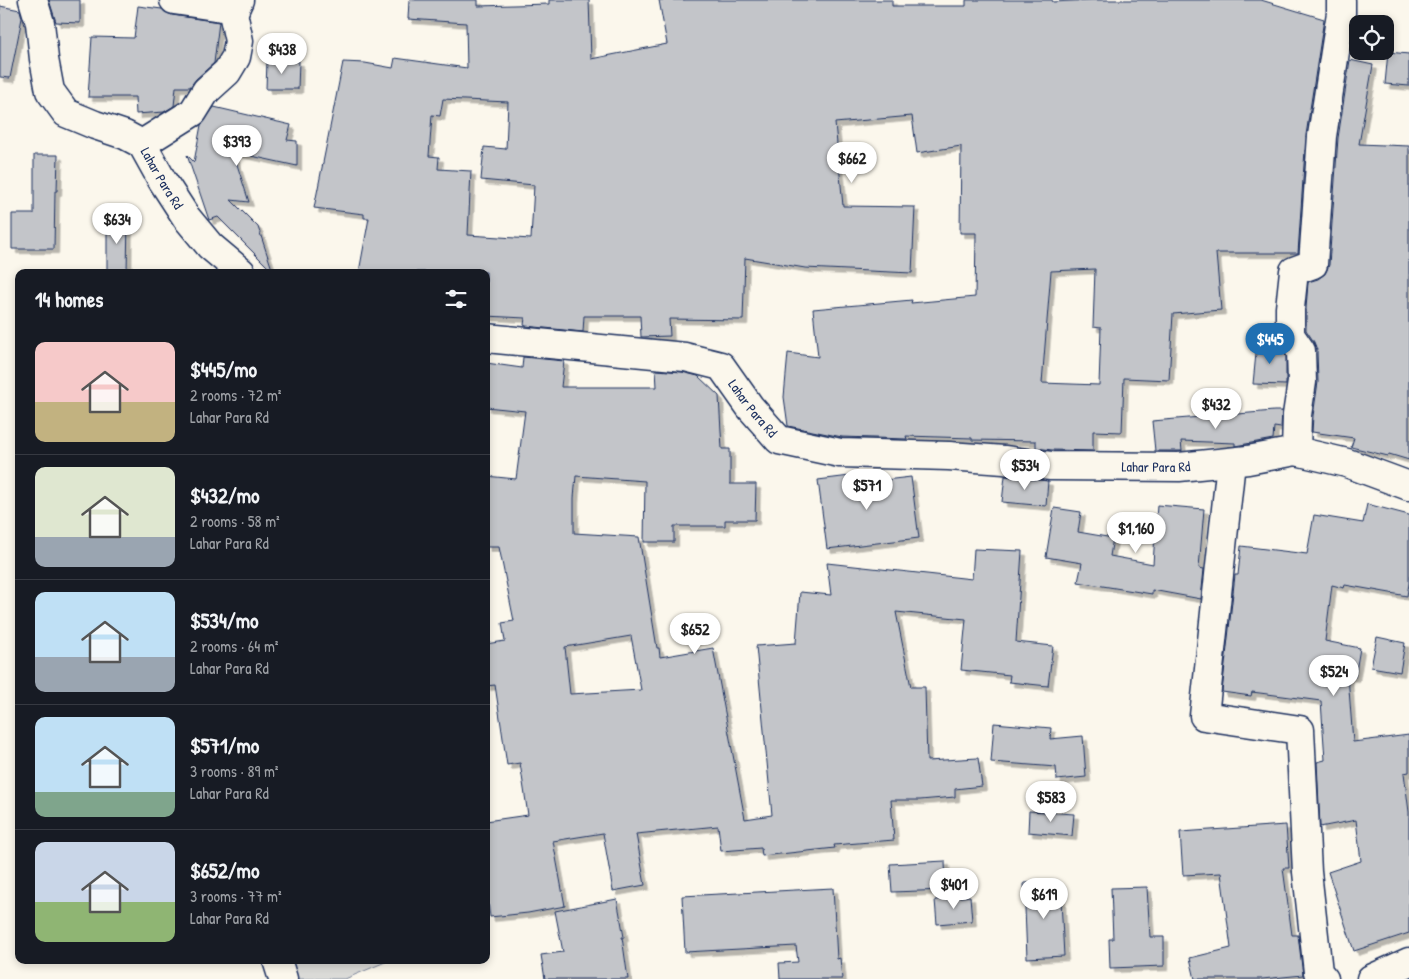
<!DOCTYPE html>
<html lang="en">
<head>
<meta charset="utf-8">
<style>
	body { margin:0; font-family:"Patrick Hand",sans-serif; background:#20242c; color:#f1f3f6; height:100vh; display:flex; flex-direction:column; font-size:19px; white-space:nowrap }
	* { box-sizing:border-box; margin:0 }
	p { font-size:16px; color:#9ea1a6 }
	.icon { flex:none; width:28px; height:28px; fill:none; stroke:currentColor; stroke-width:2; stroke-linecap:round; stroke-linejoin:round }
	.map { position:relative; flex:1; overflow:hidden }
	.sheet { position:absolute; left:15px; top:269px; width:475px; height:695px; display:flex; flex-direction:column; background:#171b24; border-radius:10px; box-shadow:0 2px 8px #0003 }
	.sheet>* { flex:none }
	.buttons { position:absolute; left:1349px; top:15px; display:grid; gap:10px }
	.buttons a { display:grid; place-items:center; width:45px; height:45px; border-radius:10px; background:#171b24; box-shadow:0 2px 8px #0003; font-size:25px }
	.price { position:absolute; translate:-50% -42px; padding:0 11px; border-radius:18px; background:#fff; color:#222; font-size:16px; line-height:32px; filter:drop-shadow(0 1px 2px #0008) }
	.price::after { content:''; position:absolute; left:50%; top:30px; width:15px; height:11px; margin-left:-8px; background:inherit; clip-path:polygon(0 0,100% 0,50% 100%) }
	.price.selected { background:#1f6fb2; color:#fff }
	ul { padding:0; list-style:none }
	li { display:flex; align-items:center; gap:15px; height:125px; padding:0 20px }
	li+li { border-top:1px solid #363941 }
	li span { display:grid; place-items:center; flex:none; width:140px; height:100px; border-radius:10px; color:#555 }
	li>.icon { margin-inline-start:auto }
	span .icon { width:60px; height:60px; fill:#fffc; stroke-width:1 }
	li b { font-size:21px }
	h2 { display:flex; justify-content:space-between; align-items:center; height:60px; padding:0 20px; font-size:21px }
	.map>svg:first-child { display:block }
	.green { fill:#dadad7; stroke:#7a849a }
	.building { fill:#c3c5c9; stroke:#1b2f5e; fill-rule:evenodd; filter:url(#shadow) }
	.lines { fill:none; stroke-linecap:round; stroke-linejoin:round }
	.minor-casing { stroke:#1b2f5e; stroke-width:31 }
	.major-casing { stroke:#1b2f5e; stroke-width:31 }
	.minor { stroke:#fbf7ec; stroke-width:28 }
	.major { stroke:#fbf7ec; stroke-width:28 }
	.labels { text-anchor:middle; stroke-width:4; stroke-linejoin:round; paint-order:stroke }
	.street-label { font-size:14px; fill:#1b2f5e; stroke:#fbf7ec }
</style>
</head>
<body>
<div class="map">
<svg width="1409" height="979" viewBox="0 0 1409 979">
	<defs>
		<filter id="shadow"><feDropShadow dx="4.5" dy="4.5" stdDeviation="0" flood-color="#0004"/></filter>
	</defs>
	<rect width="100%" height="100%" fill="#fbf7ec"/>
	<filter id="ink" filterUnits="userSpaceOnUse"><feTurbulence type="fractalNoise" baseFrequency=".02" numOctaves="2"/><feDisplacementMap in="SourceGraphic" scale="10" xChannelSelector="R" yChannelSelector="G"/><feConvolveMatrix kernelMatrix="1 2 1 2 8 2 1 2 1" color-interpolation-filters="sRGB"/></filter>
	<g filter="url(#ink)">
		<!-- green -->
		<path class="green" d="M 281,960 L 390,960 L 345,979 L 286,979 Z"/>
		<!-- building -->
		<path class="building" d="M 49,0 L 80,0 L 80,23 L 56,22 Z
			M 409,0 L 478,0 L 478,6 L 549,4 L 549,0 L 589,0 L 591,59 L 667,44 L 659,0 L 892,0 L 892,6 L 966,6 L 966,0 L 1052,0 L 1053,2 L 1092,0 L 1261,0 L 1324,19 L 1306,135 L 1298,253 L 1216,253 L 1221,310 L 1173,314 L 1169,380 L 1124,378 L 1122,432 L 1093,431 L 1093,451 L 1052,450 L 1036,448 L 1036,441 L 972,440 L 972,438 L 906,436 L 907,439 L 842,437 L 788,426 L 784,397 L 788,353 L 818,357 L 813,309 L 912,300 L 911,303 L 975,297 L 976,233 L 960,233 L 961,146 L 917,153 L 912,116 L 835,123 L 843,206 L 915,207 L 912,273 L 805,268 L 745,258 L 743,320 L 669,319 L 670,336 L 641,337 L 640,316 L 584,316 L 583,332 L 526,326 L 524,325 L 525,318 L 486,316 L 486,272 L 359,272 L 369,218 L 364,218 L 364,214 L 314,208 L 343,62 L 365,63 L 393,68 L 395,58 L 467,68 L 466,23 L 408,19 ZM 443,99 L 508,102 L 506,149 L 484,147 L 481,180 L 534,185 L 531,239 L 468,235 L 471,171 L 438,169 L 439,157 L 429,156 L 432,115 L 440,116 ZM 1095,269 L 1093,327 L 1101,328 L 1099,385 L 1042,383 L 1051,271 Z
			M 0,6 L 20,10 L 22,18 L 10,78 L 0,77 Z
			M 138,6 L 162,9 L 165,12 L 172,15 L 219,22 L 214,63 L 196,79 L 190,87 L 176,87 L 174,106 L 164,112 L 136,114 L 135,97 L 88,97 L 92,37 L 134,38 Z
			M 1388,52 L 1409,54 L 1409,86 L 1385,84 Z
			M 267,60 L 299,61 L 298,89 L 266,89 Z
			M 1350,60 L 1373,65 L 1359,144 L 1409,146 L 1409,460 L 1389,454 L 1388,456 L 1351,447 L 1354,438 L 1312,432 L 1313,416 L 1318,382 L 1317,350 L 1314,342 L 1306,330 L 1306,309 L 1308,282 L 1318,279 L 1325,274 L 1329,265 L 1338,138 Z
			M 214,107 L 291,125 L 287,140 L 297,141 L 297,166 L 233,152 L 249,202 L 231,200 L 258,227 L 273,272 L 218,217 L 209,220 L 187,155 L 194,162 L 201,125 Z
			M 34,155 L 58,155 L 57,191 L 55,191 L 54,249 L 12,249 L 12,214 L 34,214 Z
			M 107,219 L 128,219 L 127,272 L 107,272 Z
			M 1257,343 L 1278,345 L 1286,356 L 1286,385 L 1253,384 Z
			M 523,357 L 564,361 L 561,387 L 657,387 L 656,370 L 682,372 L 698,376 L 719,396 L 722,449 L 730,449 L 730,484 L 756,484 L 755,520 L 725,520 L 725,526 L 674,526 L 674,542 L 644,542 L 645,481 L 576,476 L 574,498 L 574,533 L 639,537 L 657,648 L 659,648 L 660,657 L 713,648 L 745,819 L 772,815 L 756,646 L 796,643 L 800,592 L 831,595 L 827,563 L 972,579 L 974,549 L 1022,551 L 1016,642 L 1053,646 L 1048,686 L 1009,682 L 1010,675 L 961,670 L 966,619 L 896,612 L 911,687 L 925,687 L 927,761 L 978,758 L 982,786 L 955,789 L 955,797 L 920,800 L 891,800 L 894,840 L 834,845 L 835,848 L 762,856 L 761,848 L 721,851 L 718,826 L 636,834 L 645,885 L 613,891 L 603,833 L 553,841 L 565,906 L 528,913 L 490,917 L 486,887 L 486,821 L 528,815 L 520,763 L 507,765 L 495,685 L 486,686 L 486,644 L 505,641 L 502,623 L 514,621 L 499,547 L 486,547 L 486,476 L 516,479 L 525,411 L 486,407 L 486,363 L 522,368 ZM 631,636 L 641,690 L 570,694 L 565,647 Z
			M 1274,411 L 1282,411 L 1281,428 L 1274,427 L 1273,439 L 1235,446 L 1235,443 L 1181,441 L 1182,451 L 1155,451 L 1152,421 Z
			M 858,475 L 859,483 L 911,477 L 919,538 L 827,549 L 818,480 Z
			M 1005,476 L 1048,481 L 1046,506 L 1002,502 Z
			M 1367,504 L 1409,515 L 1409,583 L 1407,596 L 1345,585 L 1344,588 L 1332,585 L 1325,641 L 1360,648 L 1355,677 L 1348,676 L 1353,742 L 1409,735 L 1409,772 L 1404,773 L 1409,812 L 1409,933 L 1354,951 L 1328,872 L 1361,861 L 1356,820 L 1320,827 L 1317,762 L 1325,760 L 1321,701 L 1252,692 L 1251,696 L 1222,692 L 1235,575 L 1238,575 L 1241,546 L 1307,554 L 1314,515 L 1363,523 Z
			M 1157,505 L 1204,509 L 1199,568 L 1204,569 L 1201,599 L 1152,590 L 1152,594 L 1078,582 L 1082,563 L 1046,557 L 1054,508 L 1081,512 L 1078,532 L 1113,538 L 1110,556 L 1153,564 Z
			M 1377,637 L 1405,643 L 1400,672 L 1371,667 Z
			M 994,723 L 1051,728 L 1050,739 L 1083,736 L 1086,777 L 1057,780 L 1056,767 L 991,762 Z
			M 1029,811 L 1074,814 L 1072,836 L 1028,832 Z
			M 1286,825 L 1289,868 L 1283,868 L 1292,935 L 1298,935 L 1303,975 L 1262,979 L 1195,979 L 1190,958 L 1231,948 L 1221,873 L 1183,875 L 1180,832 Z
			M 945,861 L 946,890 L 892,892 L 890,864 Z
			M 1060,882 L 1064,956 L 1027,958 L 1024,883 Z
			M 1147,887 L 1150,937 L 1164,937 L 1164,966 L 1110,968 L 1109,939 L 1113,939 L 1111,888 Z
			M 833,888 L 837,959 L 840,958 L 842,979 L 780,979 L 779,963 L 798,962 L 796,946 L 685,952 L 682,896 Z
			M 970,896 L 972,921 L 937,924 L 935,900 Z
			M 617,899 L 624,937 L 622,937 L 628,979 L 545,979 L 541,955 L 563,952 L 555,911 Z"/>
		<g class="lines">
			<!-- minor casing -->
			<g class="minor-casing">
				<g id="minor">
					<path id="s1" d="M 33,0 L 40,23 L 44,59 L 50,91 L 66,113 L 95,125 L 125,135 L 142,144 L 162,180 L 186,217 L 210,246 L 241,272"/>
					<path d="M 174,0 L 235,9"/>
					<path d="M 142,144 L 193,112 L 206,91 L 227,72 L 236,57 L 239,41 L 233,13 L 239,0"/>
					<path id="s2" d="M 486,338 L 685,357 L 721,366 L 750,407 L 779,440 L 840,453 L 949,456 L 1004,460 L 1051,466 L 1179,467 L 1248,460 L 1296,451 L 1347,463 L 1409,486"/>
					<path d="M 1296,451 L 1297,415 L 1302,382 L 1301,351 L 1290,335 L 1290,308 L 1294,271 L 1313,264 L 1322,136 L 1341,13 L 1341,0"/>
					<path d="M 1231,462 L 1204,716 L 1300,730 L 1307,872 L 1318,972 L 1324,979"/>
					<path d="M 277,960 L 283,979"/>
				</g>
			</g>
			<!-- major casing -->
			<g class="major-casing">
				<path id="major" d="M 1371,979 L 1409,962"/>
			</g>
			<!-- minor -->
			<use href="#minor" class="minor"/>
			<!-- major -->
			<use href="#major" class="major"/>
		</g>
	</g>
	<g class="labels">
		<!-- street labels -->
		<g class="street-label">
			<text dy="5" stroke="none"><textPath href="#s1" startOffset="242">Lahar Para Rd</textPath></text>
			<text dy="5" stroke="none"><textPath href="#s2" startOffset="290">Lahar Para Rd</textPath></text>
			<text dy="5" stroke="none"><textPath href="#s2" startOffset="710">Lahar Para Rd</textPath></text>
		</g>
	</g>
</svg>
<div class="buttons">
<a><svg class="icon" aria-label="locate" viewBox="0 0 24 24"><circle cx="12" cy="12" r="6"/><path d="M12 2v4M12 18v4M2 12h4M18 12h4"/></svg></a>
</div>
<b class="price" style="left:282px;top:75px">$438</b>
<b class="price" style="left:237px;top:167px">$393</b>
<b class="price" style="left:852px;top:184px">$662</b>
<b class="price" style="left:117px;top:245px">$634</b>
<b class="price selected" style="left:1270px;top:365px">$445</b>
<b class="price" style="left:1216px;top:430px">$432</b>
<b class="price" style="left:1025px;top:491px">$534</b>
<b class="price" style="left:867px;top:511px">$571</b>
<b class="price" style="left:1136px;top:554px">$1,160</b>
<b class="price" style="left:695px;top:655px">$652</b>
<b class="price" style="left:1334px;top:697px">$524</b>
<b class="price" style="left:1051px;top:823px">$583</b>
<b class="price" style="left:954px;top:910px">$401</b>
<b class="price" style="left:1044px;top:920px">$619</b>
<section class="sheet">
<h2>14 homes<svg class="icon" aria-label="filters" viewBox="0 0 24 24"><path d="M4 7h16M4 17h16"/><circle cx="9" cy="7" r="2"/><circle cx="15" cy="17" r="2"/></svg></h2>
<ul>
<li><span style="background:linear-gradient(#f6c9c9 60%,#c2b280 0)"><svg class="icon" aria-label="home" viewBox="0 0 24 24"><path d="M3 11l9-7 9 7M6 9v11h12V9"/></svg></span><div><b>$445/mo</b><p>2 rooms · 72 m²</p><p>Lahar Para Rd</p></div></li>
<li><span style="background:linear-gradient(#dfe7d0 70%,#9aa5b1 0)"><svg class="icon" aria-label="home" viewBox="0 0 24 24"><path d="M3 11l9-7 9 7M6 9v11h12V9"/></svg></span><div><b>$432/mo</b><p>2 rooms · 58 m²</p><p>Lahar Para Rd</p></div></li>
<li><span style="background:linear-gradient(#bfe0f5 65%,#9aa5b1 0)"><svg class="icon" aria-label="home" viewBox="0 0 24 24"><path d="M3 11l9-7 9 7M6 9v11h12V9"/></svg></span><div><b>$534/mo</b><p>2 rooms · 64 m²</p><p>Lahar Para Rd</p></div></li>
<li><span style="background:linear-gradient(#bfe0f5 75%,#7fa58c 0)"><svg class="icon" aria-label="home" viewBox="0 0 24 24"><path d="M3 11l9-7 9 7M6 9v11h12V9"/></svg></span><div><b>$571/mo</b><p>3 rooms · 89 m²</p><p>Lahar Para Rd</p></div></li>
<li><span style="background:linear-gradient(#c9d6e8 60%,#8fb573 0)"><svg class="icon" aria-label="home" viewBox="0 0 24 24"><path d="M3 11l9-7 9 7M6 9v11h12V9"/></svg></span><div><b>$652/mo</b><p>3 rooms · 77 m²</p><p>Lahar Para Rd</p></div></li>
</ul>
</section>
</div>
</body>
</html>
